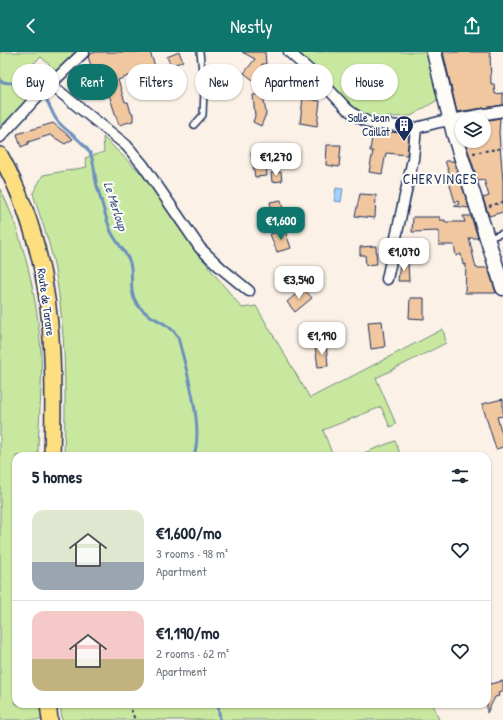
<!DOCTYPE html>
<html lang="en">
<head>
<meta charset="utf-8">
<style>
	body { margin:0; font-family:"Patrick Hand",sans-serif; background:#f2f2f3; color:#1f2937; height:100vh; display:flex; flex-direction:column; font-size:15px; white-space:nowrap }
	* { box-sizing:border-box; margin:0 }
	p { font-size:13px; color:#747a83 }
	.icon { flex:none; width:22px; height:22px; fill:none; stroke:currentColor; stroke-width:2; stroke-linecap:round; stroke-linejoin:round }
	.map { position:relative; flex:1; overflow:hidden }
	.sheet { position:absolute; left:12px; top:400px; width:479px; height:256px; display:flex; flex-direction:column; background:#fff; border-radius:12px; box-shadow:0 1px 3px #0004 }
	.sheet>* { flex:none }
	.top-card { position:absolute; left:12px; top:12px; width:479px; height:36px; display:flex; gap:8px }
	.controls { position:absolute; left:455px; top:60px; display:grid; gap:8px }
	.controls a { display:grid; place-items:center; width:36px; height:36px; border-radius:50%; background:#fff; box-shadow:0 1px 3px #0004; font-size:20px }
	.price { position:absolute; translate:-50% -34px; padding:0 9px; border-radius:8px; background:#fff; color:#222; font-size:13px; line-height:26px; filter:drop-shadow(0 1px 2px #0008) }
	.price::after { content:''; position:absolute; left:50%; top:24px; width:12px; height:9px; margin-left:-6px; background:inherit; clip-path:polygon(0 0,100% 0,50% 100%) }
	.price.selected { background:#0f766e; color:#fff }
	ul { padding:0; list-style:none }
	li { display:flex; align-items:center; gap:12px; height:100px; padding:0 20px }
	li+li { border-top:1px solid #e0e1e3 }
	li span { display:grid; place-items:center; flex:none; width:112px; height:80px; border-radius:12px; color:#555 }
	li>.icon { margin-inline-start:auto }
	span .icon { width:48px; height:48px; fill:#fffc; stroke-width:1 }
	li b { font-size:17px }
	h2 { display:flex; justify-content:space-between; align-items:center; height:48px; padding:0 20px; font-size:17px }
	.tag { padding:0 14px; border-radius:18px; background:#fff; box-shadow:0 1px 3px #0004; font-size:14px; line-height:36px }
	.tag.selected { background:#0f766e; color:#fff }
	header { display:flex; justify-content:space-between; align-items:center; height:52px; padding:0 20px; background:#0f766e; color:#fff; font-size:18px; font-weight:600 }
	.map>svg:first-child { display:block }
	.green { fill:#c9e89f; stroke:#728c7e }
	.water { fill:#a2d1fe; stroke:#6c90be }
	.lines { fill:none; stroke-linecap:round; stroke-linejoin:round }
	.stream { stroke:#6c90be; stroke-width:3 }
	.building { fill:#f1c7a0; stroke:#1b2f5e }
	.lane-casing { stroke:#1b2f5e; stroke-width:8 }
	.street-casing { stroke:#1b2f5e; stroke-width:13 }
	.secondary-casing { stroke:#1b2f5e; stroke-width:17 }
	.primary-casing { stroke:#1b2f5e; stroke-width:18 }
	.path { stroke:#1b2f5e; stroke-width:2; stroke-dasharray:3 3; stroke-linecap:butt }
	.lane { stroke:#fdfcf7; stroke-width:5 }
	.street { stroke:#fdfcf7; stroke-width:10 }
	.secondary { stroke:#fdfcf7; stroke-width:14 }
	.primary { stroke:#fedf80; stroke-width:15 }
	.labels { text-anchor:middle; stroke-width:4; stroke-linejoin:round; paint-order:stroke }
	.poi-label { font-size:12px; fill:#1b2f5e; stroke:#fdfcf7; text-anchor:end }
	.street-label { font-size:12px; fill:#1b2f5e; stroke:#fdfcf7 }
	.water-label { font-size:13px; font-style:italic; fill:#3d5886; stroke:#fdfcf7 }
	.quarter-label { font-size:14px; letter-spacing:1px; fill:#1b2f5e; stroke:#fdfcf7 }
</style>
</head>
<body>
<header><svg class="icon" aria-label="back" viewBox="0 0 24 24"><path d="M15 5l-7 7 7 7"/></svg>Nestly<svg class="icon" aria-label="share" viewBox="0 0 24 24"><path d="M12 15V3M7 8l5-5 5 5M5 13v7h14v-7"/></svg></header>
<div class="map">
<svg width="503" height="668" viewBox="0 0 503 668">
	<rect width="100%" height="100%" fill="#fbf1e6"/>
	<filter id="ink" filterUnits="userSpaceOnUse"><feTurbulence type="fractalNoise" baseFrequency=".025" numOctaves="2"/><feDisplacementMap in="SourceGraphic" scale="8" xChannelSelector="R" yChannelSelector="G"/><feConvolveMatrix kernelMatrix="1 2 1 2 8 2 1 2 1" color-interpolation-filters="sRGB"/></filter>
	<g filter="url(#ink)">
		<!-- green -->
		<path class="green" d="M 0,0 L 77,0 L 56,19 L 41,5 L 28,16 L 43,33 L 9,68 L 0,74 Z
			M 299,0 L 427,0 L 439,47 L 411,64 L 371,66 L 359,60 Z
			M 103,85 L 144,124 L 210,217 L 242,256 L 256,254 L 310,346 L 443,277 L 446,291 L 376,326 L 396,372 L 390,375 L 381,355 L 323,378 L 333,404 L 64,404 C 66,342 66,278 55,218 C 51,192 40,166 33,141 L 43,123 L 87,115 L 85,106 L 104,100 Z
			M 0,136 C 24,186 37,244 41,300 C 43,334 38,370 38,404 L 16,404 L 16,652 L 42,652 L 43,668 L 0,668 Z
			M 395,389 L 401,404 L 356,404 Z
			M 60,652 L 433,652 L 439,668 L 62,668 Z"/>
		<!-- water -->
		<path class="water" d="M 88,21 L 93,36 L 85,39 L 79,24 Z
			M 336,136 L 343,137 L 341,150 L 334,149 Z"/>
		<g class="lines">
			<!-- stream -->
			<path class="stream" d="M 0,29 C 12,34 19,28 29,32 C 46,38 48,54 56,67 C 64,79 80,85 90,101 C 95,111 94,123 97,134 C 101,148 105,163 110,177 C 114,188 124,197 129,208 C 135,221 127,237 137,252 C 148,268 169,269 178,285 C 186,318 204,372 194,404
				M 218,652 L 220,668"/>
		</g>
		<!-- building -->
		<path class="building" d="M 96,0 L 150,0 L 155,14 L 118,28 L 125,50 L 128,50 L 131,61 L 133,61 L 133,69 L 119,73 L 109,43 L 102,45 L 88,5 L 90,2 Z
			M 179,0 L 183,9 L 171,14 L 167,5 Z
			M 242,0 L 265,0 L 266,12 L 262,12 L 262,18 L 253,28 L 244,21 L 255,7 Z
			M 443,0 L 490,0 L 491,32 L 494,32 L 495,42 L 503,41 L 503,53 L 457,60 Z
			M 263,42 L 266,62 L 261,74 L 253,70 L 255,64 L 253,43 Z
			M 303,46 L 320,49 L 317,74 L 300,71 Z
			M 500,66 L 499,81 L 503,129 L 503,160 L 489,164 L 483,146 L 489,144 L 484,128 L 478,129 L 465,89 L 484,89 L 484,69 Z
			M 53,71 L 73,87 L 65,92 L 50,83 L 28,90 L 28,92 L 21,95 L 17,82 Z
			M 373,78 L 409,82 L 407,103 L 386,101 L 382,122 L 369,120 L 373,99 L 370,99 Z
			M 327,93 L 341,93 L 339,115 L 326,113 Z
			M 265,100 L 267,124 L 255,125 L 251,101 Z
			M 445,109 L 454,109 L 469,156 L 454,154 L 459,152 L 458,149 L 455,150 L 449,130 L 452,129 Z
			M 281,120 L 282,129 L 272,130 L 271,121 Z
			M 360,142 L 376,143 L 375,166 L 355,164 Z
			M 281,148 L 284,163 L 264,168 L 262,157 L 271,155 L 270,150 Z
			M 463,164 L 471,164 L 478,186 L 469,186 L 476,216 L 488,216 L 496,241 L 465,241 L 466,212 L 463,213 L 461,202 L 456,204 L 454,193 L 439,193 L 439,179 L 412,180 L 413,165 L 440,165 L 440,168 L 445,168 L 445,170 L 465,170 Z
			M 285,178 L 291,196 L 277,200 L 270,182 Z
			M 376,194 L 377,212 L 366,213 L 365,203 L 360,203 L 360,195 Z
			M 400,211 L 408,211 L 409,229 L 398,229 Z
			M 303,236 L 312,246 L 295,260 L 287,250 Z
			M 410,246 L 424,246 L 424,267 L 409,266 Z
			M 382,269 L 385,295 L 371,297 L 368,270 Z
			M 326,292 L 328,314 L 318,315 L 315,294 Z
			M 503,347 L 503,364 L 497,365 L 503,385 L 503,395 L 496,397 L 482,352 Z
			M 487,626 L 490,632 L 503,629 L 503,640 L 498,641 L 499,644 L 495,645 L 487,661 Z"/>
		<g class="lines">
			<!-- lane casing -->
			<g class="lane-casing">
				<path id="lane" d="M 194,73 L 203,63 L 204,38 L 200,0
					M 489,186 L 503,181"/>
			</g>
			<!-- street casing -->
			<g class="street-casing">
				<path id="street" d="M 289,0 L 317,25 L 347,57 L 358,65 L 370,71 L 416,76 L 439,70 L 503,59
					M 50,32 L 126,93 L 143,113 L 200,196 L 221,216 L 249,239
					M 0,85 L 34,48 L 84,0
					M 387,227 L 413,107 L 416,76"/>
			</g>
			<!-- secondary casing -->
			<g class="secondary-casing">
				<path id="secondary" d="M 434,0 L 454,82 L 503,236"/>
			</g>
			<!-- primary casing -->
			<g class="primary-casing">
				<path id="primary" d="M 0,103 C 54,200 55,296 52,404
					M 48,652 L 50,668"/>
			</g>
			<!-- path -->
			<path class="path" d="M 473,101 L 503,96
				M 489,154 L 503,150
				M 129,652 L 135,668"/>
			<!-- lane -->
			<use href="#lane" class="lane"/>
			<!-- street -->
			<use href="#street" class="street"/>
			<!-- secondary -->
			<use href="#secondary" class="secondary"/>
			<!-- primary -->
			<use href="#primary" class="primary"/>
		</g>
	</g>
	<!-- icons -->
	<defs>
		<g id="building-pin" transform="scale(1)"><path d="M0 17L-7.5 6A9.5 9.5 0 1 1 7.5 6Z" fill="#1b2f5e" stroke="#fdfcf7"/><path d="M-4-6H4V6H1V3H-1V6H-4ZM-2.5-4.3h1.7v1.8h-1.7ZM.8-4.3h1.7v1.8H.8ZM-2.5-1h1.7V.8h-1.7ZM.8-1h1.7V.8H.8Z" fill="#fff"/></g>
	</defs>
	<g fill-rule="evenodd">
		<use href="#building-pin" x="404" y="73"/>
	</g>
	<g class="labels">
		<!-- poi labels -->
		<g class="poi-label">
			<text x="390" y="70">Salle Jean<tspan x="390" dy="14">Caillat</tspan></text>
		</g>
		<!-- street labels -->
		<g class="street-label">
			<text transform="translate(46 250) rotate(82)" y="4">Route de Tarare</text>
		</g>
		<!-- water labels -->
		<g class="water-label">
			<text transform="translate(116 154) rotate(72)" y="5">Le Merloup</text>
		</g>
		<!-- quarter labels -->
		<g class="quarter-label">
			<text x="440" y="132">CHERVINGES</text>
		</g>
	</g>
</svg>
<div class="controls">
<a><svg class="icon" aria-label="layers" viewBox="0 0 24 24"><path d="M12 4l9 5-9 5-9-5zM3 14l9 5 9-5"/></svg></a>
</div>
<b class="price" style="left:276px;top:125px">€1,270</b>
<b class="price selected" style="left:281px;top:189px">€1,600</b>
<b class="price" style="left:404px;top:220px">€1,070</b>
<b class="price" style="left:299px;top:248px">€3,540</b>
<b class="price" style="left:322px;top:304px">€1,190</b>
<div class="top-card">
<a class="tag">Buy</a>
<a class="tag selected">Rent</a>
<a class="tag">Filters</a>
<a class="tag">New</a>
<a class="tag">Apartment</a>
<a class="tag">House</a>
</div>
<section class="sheet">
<h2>5 homes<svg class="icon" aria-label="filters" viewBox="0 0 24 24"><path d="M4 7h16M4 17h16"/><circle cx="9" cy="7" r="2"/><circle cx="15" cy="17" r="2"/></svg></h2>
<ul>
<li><span style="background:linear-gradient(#dfe7d0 65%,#9aa5b1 0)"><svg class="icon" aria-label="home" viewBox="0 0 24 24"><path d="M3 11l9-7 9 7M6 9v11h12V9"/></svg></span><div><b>€1,600/mo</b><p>3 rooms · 98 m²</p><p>Apartment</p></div><svg class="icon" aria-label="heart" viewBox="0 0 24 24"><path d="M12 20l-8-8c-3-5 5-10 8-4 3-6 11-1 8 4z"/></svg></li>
<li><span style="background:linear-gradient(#f6c9c9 60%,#c2b280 0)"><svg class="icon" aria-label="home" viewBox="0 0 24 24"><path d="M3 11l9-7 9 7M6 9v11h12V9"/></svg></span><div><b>€1,190/mo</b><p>2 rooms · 62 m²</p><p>Apartment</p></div><svg class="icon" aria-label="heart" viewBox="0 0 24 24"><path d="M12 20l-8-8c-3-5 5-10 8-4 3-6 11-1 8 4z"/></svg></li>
</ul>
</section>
</div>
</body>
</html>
